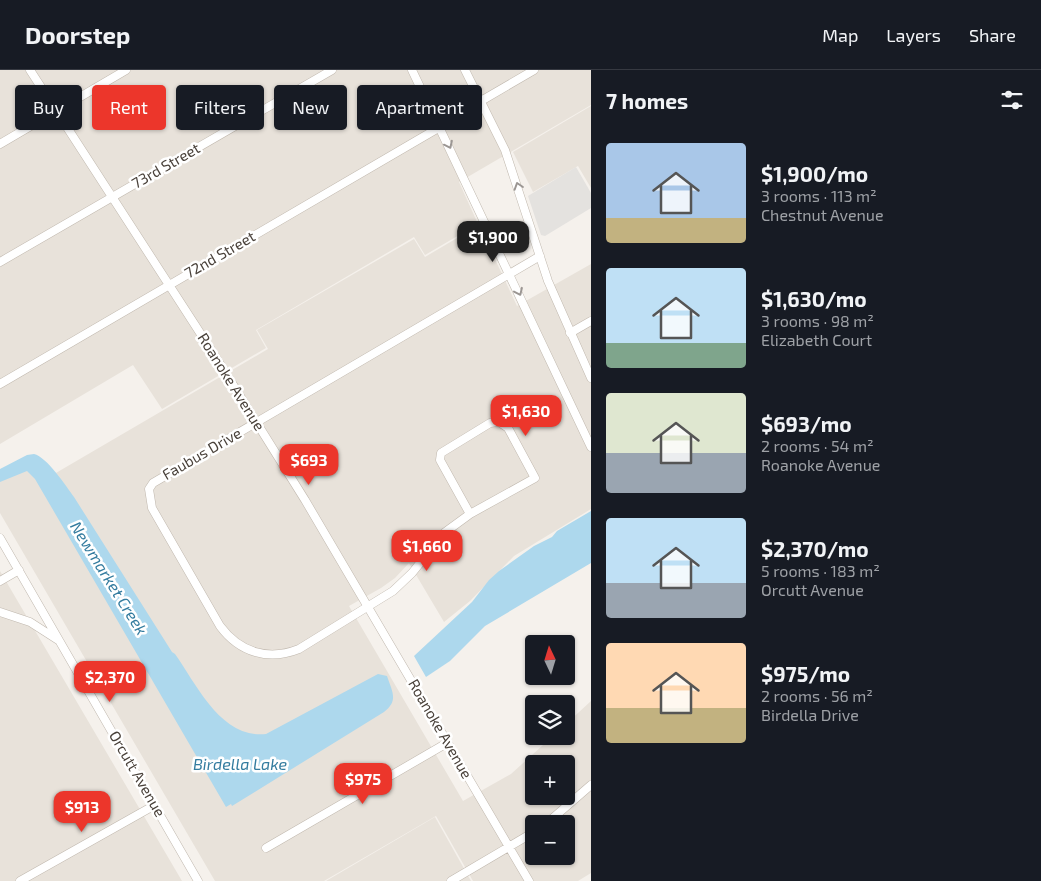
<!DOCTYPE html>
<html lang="en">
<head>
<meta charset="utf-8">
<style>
	body { margin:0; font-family:"Exo 2",sans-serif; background:#242831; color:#f1f3f6; height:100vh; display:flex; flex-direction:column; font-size:19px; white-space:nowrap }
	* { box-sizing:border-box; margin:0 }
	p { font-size:16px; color:#9ea1a6 }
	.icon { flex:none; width:28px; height:28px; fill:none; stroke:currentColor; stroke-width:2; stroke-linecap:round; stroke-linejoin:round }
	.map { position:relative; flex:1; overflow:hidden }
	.details { display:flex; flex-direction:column; background:#171b24; width:450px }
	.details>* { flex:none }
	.hud { position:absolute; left:15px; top:15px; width:475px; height:45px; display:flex; gap:10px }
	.needle { width:32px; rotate:356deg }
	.tools { position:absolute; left:525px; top:565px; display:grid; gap:10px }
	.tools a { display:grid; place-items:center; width:50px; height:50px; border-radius:5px; background:#171b24; box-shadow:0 1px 4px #0004; font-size:25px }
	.price { position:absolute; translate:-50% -42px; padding:0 11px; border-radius:10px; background:#ec362b; color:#fff; font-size:16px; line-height:32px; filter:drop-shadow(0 1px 2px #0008) }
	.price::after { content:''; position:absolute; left:50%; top:30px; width:15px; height:11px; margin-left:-8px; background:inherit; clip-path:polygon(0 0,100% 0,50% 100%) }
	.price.active { background:#222; color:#fff }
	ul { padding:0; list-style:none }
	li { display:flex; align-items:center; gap:15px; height:125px; padding:0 15px }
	li span { display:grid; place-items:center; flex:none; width:140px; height:100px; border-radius:5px; color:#555 }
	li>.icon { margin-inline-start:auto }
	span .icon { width:60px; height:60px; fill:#fffc; stroke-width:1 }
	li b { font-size:21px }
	h2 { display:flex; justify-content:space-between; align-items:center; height:60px; padding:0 15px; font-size:21px }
	.chip { padding:0 18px; border-radius:5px; background:#171b24; box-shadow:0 1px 4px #0004; font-size:18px; line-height:45px }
	.chip.active { background:#ec362b; color:#fff }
	header { display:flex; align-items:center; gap:30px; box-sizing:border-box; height:70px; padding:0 25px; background:#171b24; border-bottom:1px solid #363941 }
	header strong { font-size:24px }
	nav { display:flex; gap:28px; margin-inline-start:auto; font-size:18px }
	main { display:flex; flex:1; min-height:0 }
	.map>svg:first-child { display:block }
	.residential { fill:#e8e2da; fill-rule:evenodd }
	.parking { fill:#e4e2df }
	.water { fill:#add8ed }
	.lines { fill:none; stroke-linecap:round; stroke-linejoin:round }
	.minor-casing { stroke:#c0b8ae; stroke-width:9 }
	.minor { stroke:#fff; stroke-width:8 }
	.oneway { stroke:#9b9693 }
	.labels { text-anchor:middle; stroke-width:5; stroke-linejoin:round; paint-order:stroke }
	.street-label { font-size:15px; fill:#49413a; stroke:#fff }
	.water-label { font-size:16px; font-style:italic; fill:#347c9f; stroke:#fff }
</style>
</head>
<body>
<header>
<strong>Doorstep</strong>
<nav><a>Map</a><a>Layers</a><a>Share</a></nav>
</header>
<main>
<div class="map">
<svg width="591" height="811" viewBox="0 0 591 811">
	<rect width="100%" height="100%" fill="#f5f1ec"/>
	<!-- residential -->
	<path class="residential" d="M 0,0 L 591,0 L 591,35 L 459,112 L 478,154 L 425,185 L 414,167 L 256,260 L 266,278 L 162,339 L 133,295 L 0,374 Z
		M 591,36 L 591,118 L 578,96 L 533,122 L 513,82 Z
		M 479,155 L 517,236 L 591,194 L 591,439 L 514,486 L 470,531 L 444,552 L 409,493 L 395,508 L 381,518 L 349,536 L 463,731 L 511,704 L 553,666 L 566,666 L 566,654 L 591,631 L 591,803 L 578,811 L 473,811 L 436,746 L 324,811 L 215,811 L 0,443 L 0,411 L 38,389 L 49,407 L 268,279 L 257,260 L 414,169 L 425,187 ZM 534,694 L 566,694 L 566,726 L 534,726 ZM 534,754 L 566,754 L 566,786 L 534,786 Z
		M 0,501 L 182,811 L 0,811 Z
		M 435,747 L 471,811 L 326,811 Z"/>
	<!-- parking -->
	<path class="parking" d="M 576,97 L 591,123 L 591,138 L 545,166 L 541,165 L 528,126 Z"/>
	<!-- water -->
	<path class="water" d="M 34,384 C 47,387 66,416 74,427 L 172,582 L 175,584 C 197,615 221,669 266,664 L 378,604 L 387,606 C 392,621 399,631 384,642 L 232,736 L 231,734 L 226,737 L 35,409 L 27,401 L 0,412 L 0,399 L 27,385 Z
		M 591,441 L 591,493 L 485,556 L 450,591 L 426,607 L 414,586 L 472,532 L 489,510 L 499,501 L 534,476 L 552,467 L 557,461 Z"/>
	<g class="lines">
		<!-- minor casing -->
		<g class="minor-casing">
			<path id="minor" d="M 30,0 L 215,286 L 305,430 L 529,811
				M 412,0 L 591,377
				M 465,0 L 505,80 L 548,211 L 591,308
				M 481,31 L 534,0
				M 0,74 L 126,0
				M 0,192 L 332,0
				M 570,263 L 591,251
				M 0,314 L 440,57
				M 499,352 L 508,358 L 535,408 L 470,444 L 440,390 L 441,383 L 490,353 Z
				M 470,444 L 444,463 L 412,503 L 393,521 L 299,579 C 269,591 240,583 220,556 L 152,438 L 149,419 L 153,413 L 540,186
				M 0,468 L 198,811
				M 0,511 L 19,500
				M 0,542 L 30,552 L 58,570
				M 546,754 L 591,715
				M 266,778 L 447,673
				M 20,811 L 155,735
				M 451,811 L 534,762"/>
		</g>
		<!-- minor -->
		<use href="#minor" class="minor"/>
	</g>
	<!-- one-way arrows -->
	<defs><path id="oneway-chevron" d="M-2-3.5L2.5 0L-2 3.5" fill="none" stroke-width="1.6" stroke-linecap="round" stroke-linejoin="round" transform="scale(1.25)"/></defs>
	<g class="oneway">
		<use href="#oneway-chevron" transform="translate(449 75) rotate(64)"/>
		<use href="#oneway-chevron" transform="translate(518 116) rotate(-108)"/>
		<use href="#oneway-chevron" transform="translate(519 222) rotate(65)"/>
	</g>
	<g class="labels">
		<!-- street labels -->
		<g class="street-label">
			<text transform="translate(166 96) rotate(-30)" y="5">73rd Street</text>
			<text transform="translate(220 185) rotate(-30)" y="5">72nd Street</text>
			<text transform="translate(231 312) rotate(58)" y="5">Roanoke Avenue</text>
			<text transform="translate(202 384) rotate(-30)" y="5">Faubus Drive</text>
			<text transform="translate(440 659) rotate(60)" y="5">Roanoke Avenue</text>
			<text transform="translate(137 704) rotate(60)" y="5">Orcutt Avenue</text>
		</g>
		<!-- water labels -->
		<g class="water-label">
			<text transform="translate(109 508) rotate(58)" y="6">Newmarket Creek</text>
			<text x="240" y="700">Birdella Lake</text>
		</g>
	</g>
</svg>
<div class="tools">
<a><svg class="needle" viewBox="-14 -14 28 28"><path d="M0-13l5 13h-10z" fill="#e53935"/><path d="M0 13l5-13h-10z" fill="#9ea1a6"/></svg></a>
<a><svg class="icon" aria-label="layers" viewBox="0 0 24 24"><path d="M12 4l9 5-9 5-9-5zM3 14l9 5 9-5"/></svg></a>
<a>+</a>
<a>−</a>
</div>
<b class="price active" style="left:493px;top:193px">$1,900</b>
<b class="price" style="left:526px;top:367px">$1,630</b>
<b class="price" style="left:309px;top:416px">$693</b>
<b class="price" style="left:427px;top:502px">$1,660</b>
<b class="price" style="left:110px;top:633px">$2,370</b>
<b class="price" style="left:363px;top:735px">$975</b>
<b class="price" style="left:82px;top:763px">$913</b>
<div class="hud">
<a class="chip">Buy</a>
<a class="chip active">Rent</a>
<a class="chip">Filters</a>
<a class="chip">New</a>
<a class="chip">Apartment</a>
</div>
</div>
<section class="details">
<h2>7 homes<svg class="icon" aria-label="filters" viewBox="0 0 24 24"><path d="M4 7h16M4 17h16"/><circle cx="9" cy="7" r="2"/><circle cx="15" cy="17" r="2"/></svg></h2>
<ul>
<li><span style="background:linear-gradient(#a9c7e8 75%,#c2b280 0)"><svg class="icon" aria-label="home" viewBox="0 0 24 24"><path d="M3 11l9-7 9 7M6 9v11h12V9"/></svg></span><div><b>$1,900/mo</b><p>3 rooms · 113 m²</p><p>Chestnut Avenue</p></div></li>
<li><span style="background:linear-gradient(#bfe0f5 75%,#7fa58c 0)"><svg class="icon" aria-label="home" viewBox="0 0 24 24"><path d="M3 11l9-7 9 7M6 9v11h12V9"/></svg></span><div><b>$1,630/mo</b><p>3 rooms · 98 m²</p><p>Elizabeth Court</p></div></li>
<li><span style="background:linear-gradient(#dfe7d0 60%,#9aa5b1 0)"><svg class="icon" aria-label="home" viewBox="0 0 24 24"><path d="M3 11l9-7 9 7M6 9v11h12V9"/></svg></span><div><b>$693/mo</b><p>2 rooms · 54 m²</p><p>Roanoke Avenue</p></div></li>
<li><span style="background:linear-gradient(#bfe0f5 65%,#9aa5b1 0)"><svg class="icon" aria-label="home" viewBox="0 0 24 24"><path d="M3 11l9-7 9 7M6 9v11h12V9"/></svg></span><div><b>$2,370/mo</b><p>5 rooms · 183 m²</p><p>Orcutt Avenue</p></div></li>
<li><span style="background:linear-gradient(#ffd9b3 65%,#c2b280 0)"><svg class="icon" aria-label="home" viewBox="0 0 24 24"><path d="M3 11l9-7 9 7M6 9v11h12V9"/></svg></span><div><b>$975/mo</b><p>2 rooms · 56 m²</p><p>Birdella Drive</p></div></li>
</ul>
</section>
</main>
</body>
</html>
